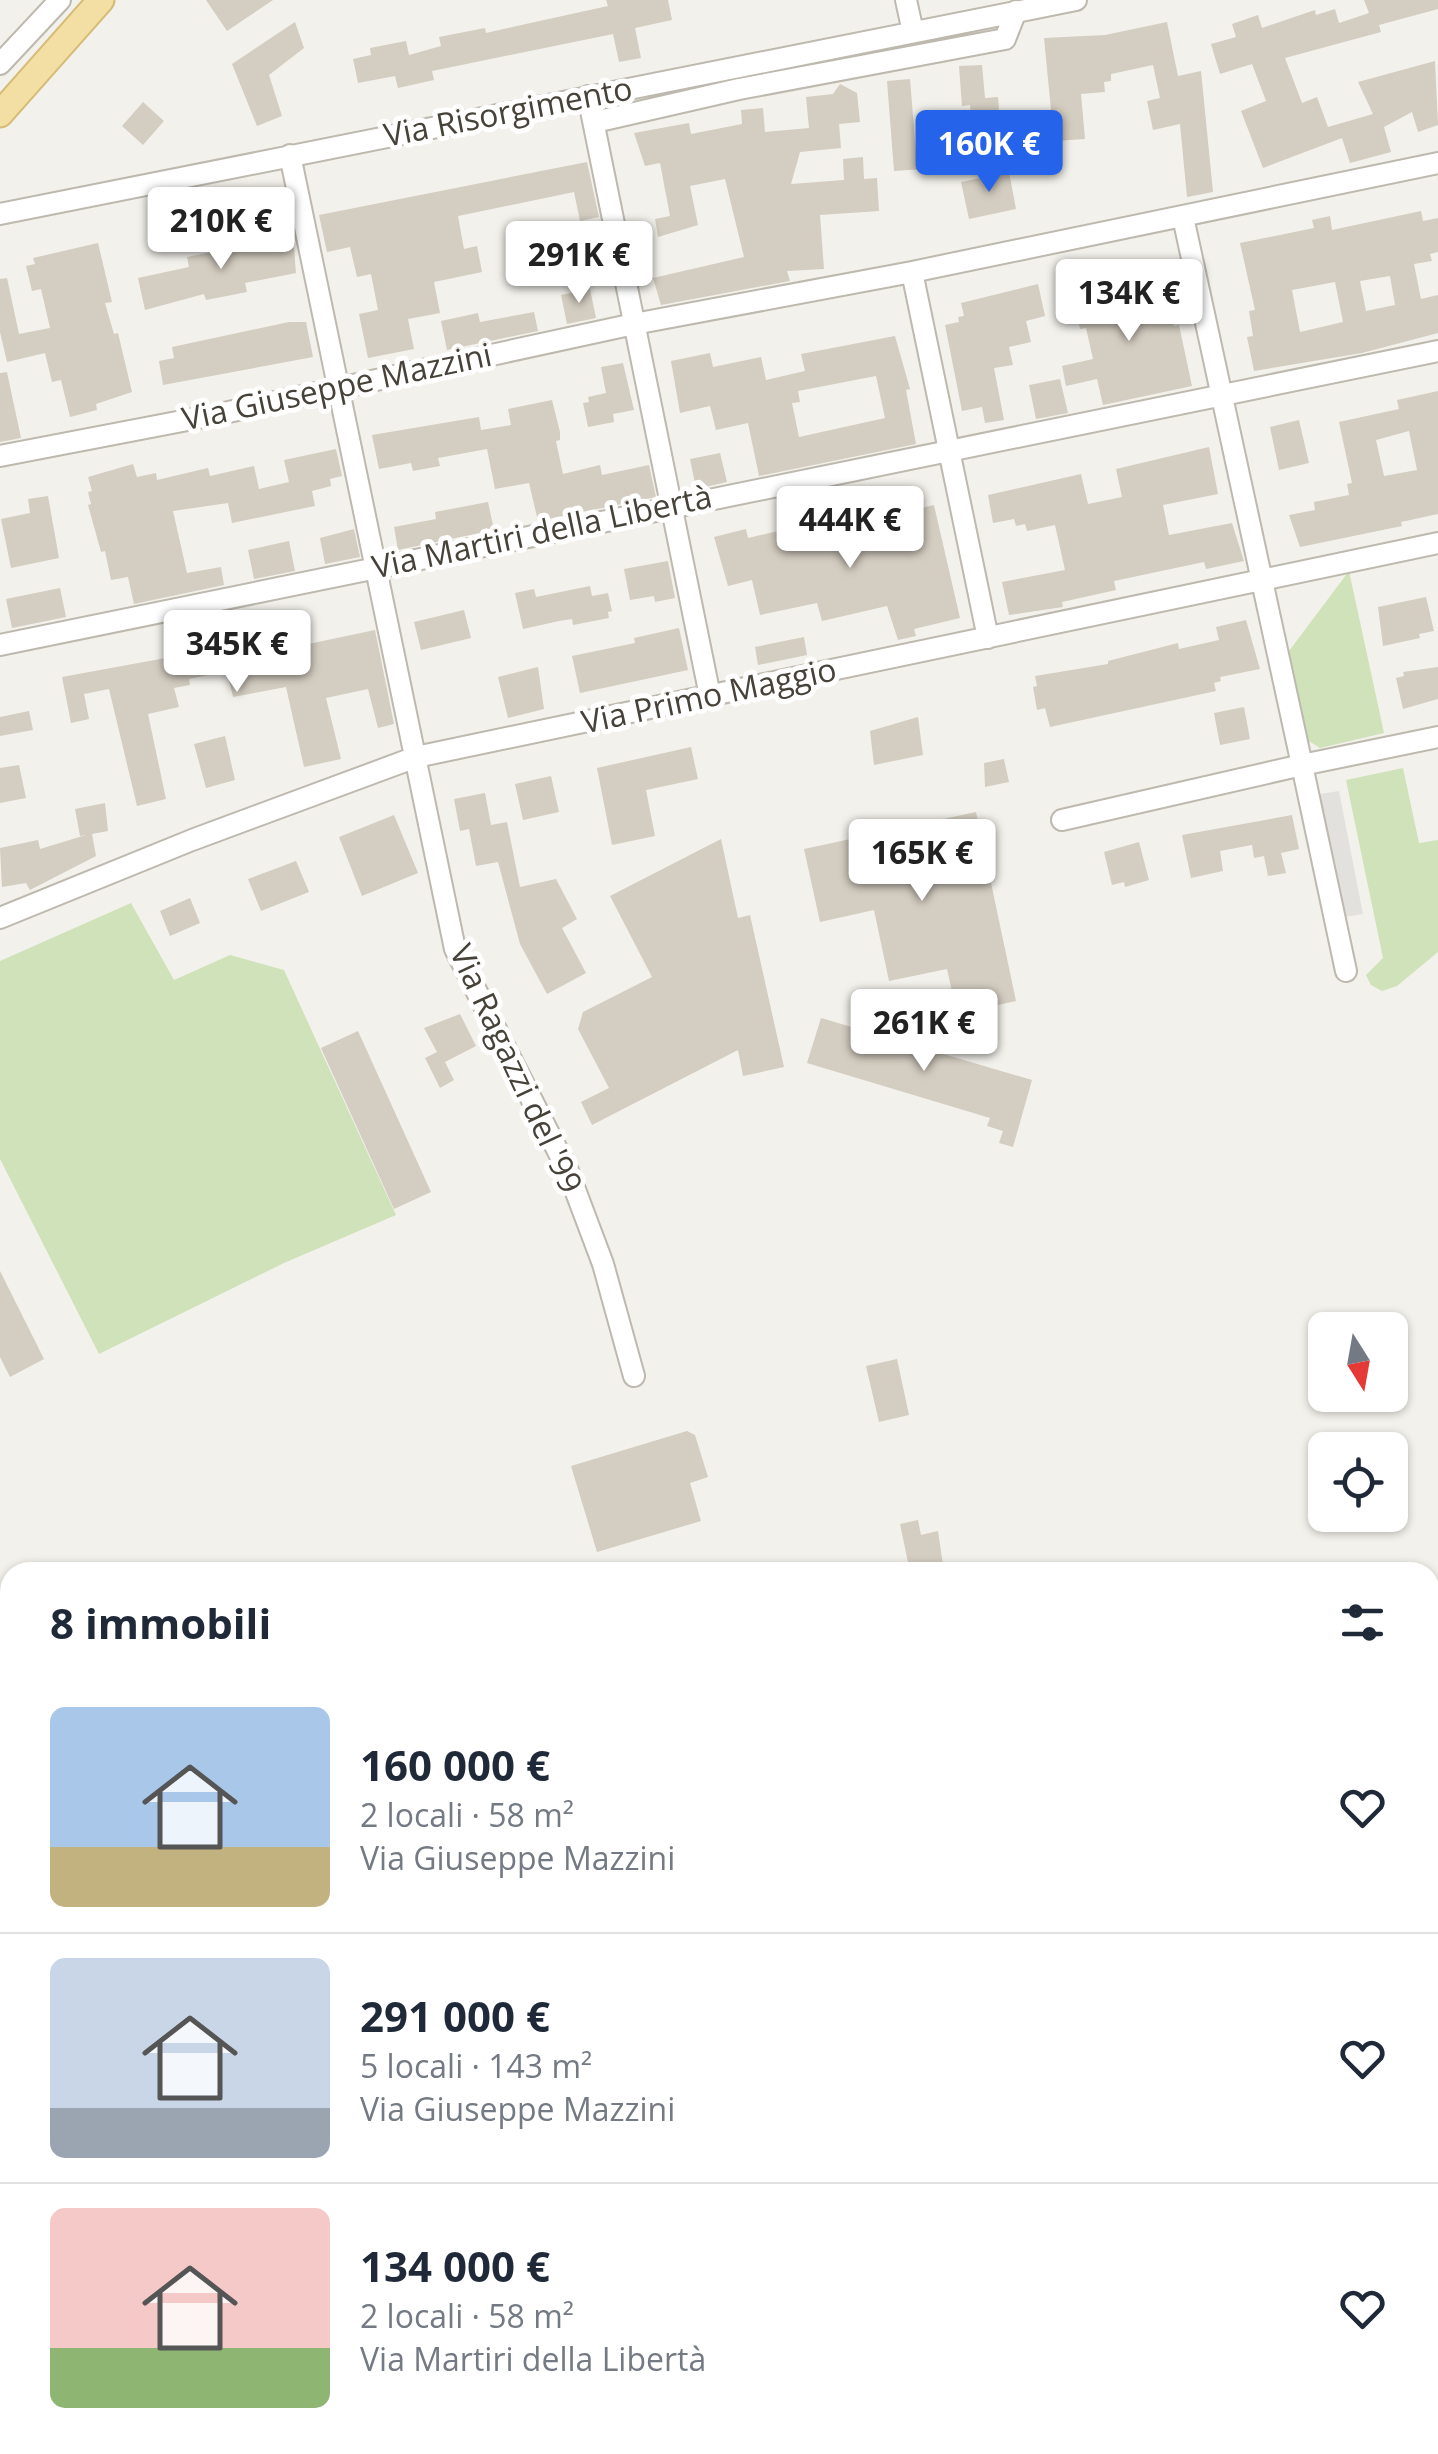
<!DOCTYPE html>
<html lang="it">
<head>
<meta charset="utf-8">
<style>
	body { margin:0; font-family:"Open Sans",sans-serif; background:#f2f2f3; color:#1f2937; height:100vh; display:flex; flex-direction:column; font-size:38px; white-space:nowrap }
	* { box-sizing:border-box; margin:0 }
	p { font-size:32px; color:#747a83 }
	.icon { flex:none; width:55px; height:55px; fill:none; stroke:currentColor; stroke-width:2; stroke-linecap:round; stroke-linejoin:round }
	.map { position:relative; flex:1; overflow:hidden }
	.drawer { position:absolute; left:0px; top:1562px; width:1440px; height:892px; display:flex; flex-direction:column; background:#fff; border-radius:30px 30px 0 0; box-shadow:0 2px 8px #0004 }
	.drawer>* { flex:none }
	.needle { width:65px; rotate:169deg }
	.fabs { position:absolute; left:1308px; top:1312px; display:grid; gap:20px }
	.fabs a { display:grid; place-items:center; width:100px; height:100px; border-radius:15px; background:#fff; box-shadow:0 2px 8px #0004; font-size:50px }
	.price { position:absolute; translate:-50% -85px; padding:0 22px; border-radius:10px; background:#fff; color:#222; font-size:32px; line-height:65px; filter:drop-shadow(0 2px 5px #0008) }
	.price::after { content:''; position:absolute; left:50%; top:60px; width:30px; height:22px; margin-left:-15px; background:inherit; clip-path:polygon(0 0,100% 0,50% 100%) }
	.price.current { background:#2563eb; color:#fff }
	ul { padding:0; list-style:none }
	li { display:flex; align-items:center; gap:30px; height:250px; padding:0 50px }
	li+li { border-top:2px solid #e0e1e3 }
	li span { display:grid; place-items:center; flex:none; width:280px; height:200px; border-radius:15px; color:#555 }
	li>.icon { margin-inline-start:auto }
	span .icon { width:120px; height:120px; fill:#fffc; stroke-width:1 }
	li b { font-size:42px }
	h2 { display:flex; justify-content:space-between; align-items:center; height:120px; padding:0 50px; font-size:42px }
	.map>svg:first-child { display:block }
	.green { fill:#cfe2b9 }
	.parking { fill:#e3e1de }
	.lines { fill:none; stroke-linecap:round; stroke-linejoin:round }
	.stream { stroke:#afd0e8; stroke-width:6 }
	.building { fill:#d4cdc1; fill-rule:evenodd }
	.minor-casing { stroke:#beb9ae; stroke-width:24 }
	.major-casing { stroke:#d6bb76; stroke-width:29 }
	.minor { stroke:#fff; stroke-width:20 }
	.major { stroke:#f3dea4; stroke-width:25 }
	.labels { text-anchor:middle; stroke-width:10; stroke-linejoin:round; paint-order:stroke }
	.street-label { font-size:32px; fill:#474239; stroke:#fff }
</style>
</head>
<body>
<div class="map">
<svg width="1438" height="2454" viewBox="0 0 1438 2454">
	<rect width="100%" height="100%" fill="#f3f1eb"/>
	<!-- green -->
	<path class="green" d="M 1349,571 L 1384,733 L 1320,748 L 1304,738 L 1286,655 Z
		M 1403,768 L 1419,843 L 1438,840 L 1438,952 L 1397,986 L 1382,991 L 1371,985 L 1366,975 L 1383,958 L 1346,780 Z
		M 131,903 L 174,980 L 230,955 L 284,970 L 396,1215 L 284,1263 L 99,1354 L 0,1159 L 0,961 Z"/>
	<!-- parking -->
	<path class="parking" d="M 1339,791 L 1363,914 L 1338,918 L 1314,795 Z"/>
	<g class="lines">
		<!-- stream -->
		<path class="stream" d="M 0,1743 L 10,1744
			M 570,2445 L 572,2454"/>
	</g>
	<!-- building -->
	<path class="building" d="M 206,0 L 273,0 L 227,31 Z
		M 606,0 L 668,0 L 672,20 L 635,28 L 641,58 L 619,62 L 613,34 L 432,71 L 434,80 L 398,88 L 395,76 L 358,83 L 353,59 L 371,55 L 370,48 L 406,41 L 409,55 L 441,46 L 439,37 L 485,28 L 486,33 L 544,20 L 608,6 Z
		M 1364,0 L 1438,0 L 1438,9 L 1379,25 L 1381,32 L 1285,58 L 1302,103 L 1317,97 L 1328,127 L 1373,114 L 1358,82 L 1435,61 L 1438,125 L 1418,132 L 1412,112 L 1384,127 L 1391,152 L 1350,163 L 1342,138 L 1263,168 L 1241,111 L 1266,101 L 1252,64 L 1220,74 L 1211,44 L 1236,37 L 1232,24 L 1258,15 L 1262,28 L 1315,10 L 1316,15 L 1335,9 L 1339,23 L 1369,13 Z
		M 295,22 L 304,48 L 269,75 L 282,116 L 257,126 L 232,64 Z
		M 1167,22 L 1178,76 L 1201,71 L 1213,192 L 1187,197 L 1180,124 L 1153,130 L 1147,101 L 1160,98 L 1153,65 L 1111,74 L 1111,81 L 1104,82 L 1105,92 L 1081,94 L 1085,139 L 1054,141 L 1044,38 L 1105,35 Z
		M 982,65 L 985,98 L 998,97 L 1002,145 L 974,147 L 970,105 L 962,106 L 959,66 Z
		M 910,79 L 916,153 L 967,147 L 968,166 L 894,171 L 887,81 Z
		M 840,84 L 857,93 L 860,122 L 839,124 L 841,148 L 800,152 L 791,184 L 844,180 L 843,159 L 863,157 L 864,179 L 877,178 L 879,211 L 820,215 L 824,269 L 787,271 L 790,281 L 661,305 L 653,278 L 744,257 L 725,179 L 690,186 L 698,225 L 658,237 L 655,219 L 670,216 L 660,163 L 645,166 L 634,133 L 689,123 L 691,134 L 742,124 L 741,110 L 763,108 L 765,132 L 809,128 L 806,97 L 833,94 Z
		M 143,102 L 164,121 L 143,145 L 122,126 Z
		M 587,162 L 599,217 L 580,221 L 574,192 L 458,216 L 464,249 L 477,246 L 482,272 L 434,282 L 440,313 L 408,319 L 414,349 L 368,358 L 359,314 L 378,310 L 371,274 L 357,277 L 350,247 L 327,252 L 319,215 Z
		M 1009,172 L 1016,209 L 969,219 L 961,182 Z
		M 1421,211 L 1423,221 L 1438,218 L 1438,252 L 1430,254 L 1432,261 L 1414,264 L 1421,299 L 1438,295 L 1438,333 L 1362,353 L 1254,371 L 1247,337 L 1253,336 L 1249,311 L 1255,310 L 1240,243 L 1314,228 L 1312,220 L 1330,216 L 1332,230 ZM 1390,276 L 1395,305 L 1366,311 L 1360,281 ZM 1335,282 L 1343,322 L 1300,332 L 1292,290 Z
		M 281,230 L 286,249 L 294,248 L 296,273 L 245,283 L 247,292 L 206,300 L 204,294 L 145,310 L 138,278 L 189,267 L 187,257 L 241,246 L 239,239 Z
		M 98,243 L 112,302 L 105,303 L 114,334 L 118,333 L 132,392 L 96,404 L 97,410 L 70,417 L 61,380 L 52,382 L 45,353 L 7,362 L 0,332 L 0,279 L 7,278 L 19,334 L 50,328 L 41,289 L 32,291 L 26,266 L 35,264 L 33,258 Z
		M 556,250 L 560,272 L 520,280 L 516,258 Z
		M 1105,282 L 1108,296 L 1165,284 L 1174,326 L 1179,325 L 1192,386 L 1103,405 L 1097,379 L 1066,386 L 1062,366 L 1093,359 L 1086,328 L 1080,329 L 1072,289 Z
		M 1038,284 L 1045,316 L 1026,321 L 1031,342 L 1009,347 L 1013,365 L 994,368 L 1004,420 L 985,423 L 982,407 L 962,411 L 945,325 L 959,322 L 958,317 L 964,316 L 961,303 Z
		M 590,289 L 596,318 L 567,324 L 561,295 Z
		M 534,312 L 538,331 L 447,350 L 441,321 L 478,313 L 480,322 Z
		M 289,322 L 306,322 L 313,357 L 163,385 L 159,361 L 174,358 L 172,347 Z
		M 895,336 L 910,389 L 906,390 L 916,444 L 759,476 L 748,423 L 716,430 L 710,406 L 680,413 L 671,361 L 710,353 L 713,367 L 761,357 L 766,380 L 805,371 L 801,354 ZM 876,376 L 885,418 L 799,437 L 792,403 L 800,402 L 798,391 Z
		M 623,363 L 634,410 L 613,414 L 614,422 L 588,427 L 583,403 L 589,402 L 588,397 L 606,393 L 601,367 Z
		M 7,372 L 21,438 L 0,442 L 0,373 Z
		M 1060,379 L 1068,413 L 1036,419 L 1029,385 Z
		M 1438,391 L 1438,514 L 1401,522 L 1402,526 L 1300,547 L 1289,515 L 1315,510 L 1314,502 L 1349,495 L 1347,484 L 1352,483 L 1339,422 L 1399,409 L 1397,400 ZM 1409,431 L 1417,470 L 1384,476 L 1376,440 Z
		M 552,400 L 560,432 L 560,440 L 556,441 L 563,474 L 600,465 L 602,475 L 649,465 L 656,497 L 538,521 L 529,483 L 495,489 L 487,449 L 438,458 L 440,466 L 413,471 L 411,463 L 379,469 L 372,435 L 479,417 L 481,430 L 511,425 L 508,409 Z
		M 1299,420 L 1309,463 L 1279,470 L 1270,427 Z
		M 1209,447 L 1218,494 L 1163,505 L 1169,535 L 1232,523 L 1244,561 L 1206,569 L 1204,562 L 1114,581 L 1116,590 L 1062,602 L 1063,607 L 1009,615 L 1002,582 L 1065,570 L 1055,525 L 1027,531 L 1025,524 L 1016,526 L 1014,519 L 993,523 L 988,495 L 1081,474 L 1088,504 L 1122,497 L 1116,469 Z
		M 336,449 L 342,476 L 330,479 L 331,486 L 312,491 L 315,506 L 232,523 L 228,503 L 173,511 L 187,573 L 221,567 L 224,585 L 134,604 L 128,577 L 111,580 L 105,551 L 101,552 L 88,505 L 91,504 L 88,492 L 92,491 L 88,477 L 133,464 L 137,477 L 156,473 L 157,480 L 208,468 L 210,476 L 254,466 L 259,489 L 289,482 L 284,460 Z
		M 720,453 L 727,482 L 696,489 L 690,459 Z
		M 48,496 L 59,558 L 11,568 L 1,519 L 30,513 L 28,499 Z
		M 488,502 L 494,530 L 398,550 L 394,527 L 436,519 L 435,512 Z
		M 934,505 L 960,618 L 914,629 L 916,636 L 898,640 L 887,606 L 822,621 L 817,603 L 760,615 L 752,580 L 728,586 L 714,537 L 746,529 L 748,538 L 805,525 L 808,540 L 902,522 L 900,513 Z
		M 354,529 L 360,557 L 325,564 L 320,538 Z
		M 289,541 L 295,571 L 254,579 L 248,550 Z
		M 668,561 L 675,598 L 655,602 L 654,596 L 630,600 L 624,569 Z
		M 590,586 L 592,596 L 608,593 L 612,611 L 608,612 L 609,618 L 573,625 L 572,619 L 559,621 L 523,629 L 515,593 L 534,589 L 536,597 Z
		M 60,588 L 66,617 L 12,628 L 6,599 Z
		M 1426,597 L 1434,631 L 1419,634 L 1420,638 L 1383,646 L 1378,607 Z
		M 464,610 L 471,638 L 421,650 L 414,622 Z
		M 1246,620 L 1260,669 L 1220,677 L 1221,681 L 1214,683 L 1216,691 L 1050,727 L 1045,708 L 1037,710 L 1033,687 L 1037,686 L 1035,676 L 1108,664 L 1108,661 L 1178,643 L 1179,649 L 1219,640 L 1216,627 Z
		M 679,628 L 688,670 L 580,693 L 572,656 L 635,643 L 634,638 Z
		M 375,630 L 394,724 L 378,728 L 368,689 L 326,698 L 341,759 L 304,767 L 286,687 L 233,697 L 227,671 L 189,679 L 190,685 L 174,688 L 179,707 L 148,714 L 166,799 L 137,806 L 109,689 L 84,694 L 89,719 L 71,723 L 62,677 L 253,642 L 256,655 Z
		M 804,637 L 807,655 L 758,665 L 755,647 Z
		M 538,667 L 544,709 L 508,718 L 498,677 Z
		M 1438,667 L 1438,699 L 1403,709 L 1396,678 L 1404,676 L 1403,672 Z
		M 1244,707 L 1250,739 L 1220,745 L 1214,713 Z
		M 29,711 L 33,730 L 0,736 L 0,717 Z
		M 918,717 L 923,755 L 874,765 L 870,731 Z
		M 225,736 L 235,780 L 206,788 L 194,744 Z
		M 691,747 L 698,779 L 646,790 L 655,836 L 612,845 L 597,768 Z
		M 1004,759 L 1009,782 L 985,787 L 984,763 Z
		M 19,765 L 26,798 L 0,803 L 0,768 Z
		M 551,776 L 559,812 L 523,820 L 515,784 Z
		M 485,793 L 491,825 L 507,822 L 520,887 L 556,879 L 577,919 L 562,928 L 586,973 L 547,994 L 520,944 L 498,862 L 476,866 L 469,829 L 460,831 L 454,799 Z
		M 105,803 L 108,831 L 92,834 L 96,856 L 30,890 L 26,883 L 2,887 L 0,848 L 38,840 L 40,849 L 86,835 L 80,836 L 75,809 Z
		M 976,812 L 1016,1001 L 957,1014 L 947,969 L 889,981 L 874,910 L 820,922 L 804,849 Z
		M 394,815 L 418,873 L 362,896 L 339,837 Z
		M 1292,815 L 1299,849 L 1281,853 L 1286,873 L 1268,876 L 1264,856 L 1254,858 L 1252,845 L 1220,851 L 1223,871 L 1191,878 L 1182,835 Z
		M 721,839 L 738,918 L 750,915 L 784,1067 L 743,1076 L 738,1050 L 592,1125 L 581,1102 L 609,1088 L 578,1029 L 583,1012 L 652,977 L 610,896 Z
		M 1139,842 L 1149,880 L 1125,887 L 1124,882 L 1112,885 L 1104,852 Z
		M 296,861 L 309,892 L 261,911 L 248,879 Z
		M 190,898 L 200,923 L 170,936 L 160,911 Z
		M 460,1014 L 476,1046 L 445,1062 L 454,1080 L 440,1088 L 425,1058 L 437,1052 L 424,1028 Z
		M 821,1018 L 1032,1080 L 1013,1147 L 999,1143 L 1003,1131 L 987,1126 L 990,1118 L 807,1063 Z
		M 358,1031 L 431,1192 L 394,1209 L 321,1048 Z
		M 0,1271 L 44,1359 L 10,1377 L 0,1357 Z
		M 897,1359 L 909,1415 L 879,1422 L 866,1366 Z
		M 687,1431 L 695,1435 L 708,1477 L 690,1483 L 701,1521 L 597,1552 L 571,1466 Z
		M 918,1520 L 921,1535 L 938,1531 L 944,1572 L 910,1572 L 900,1524 Z"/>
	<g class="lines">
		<!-- minor casing -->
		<g class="minor-casing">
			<path id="minor" d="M 906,0 L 913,32
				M 0,64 L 60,0
				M 588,96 L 710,696
				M 595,122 L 739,89 L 1005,39 L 1016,11
				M 290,155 L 455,949 L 568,1171 L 603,1264 L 634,1376
				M 0,214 L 1076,0
				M 1183,217 L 1302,765 L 1438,737
				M 912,272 L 988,638
				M 0,456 L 224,413 L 634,324 L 912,272 L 1438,163
				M 0,645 L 1438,351
				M 1062,820 L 1302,765 L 1346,971
				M 0,918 L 192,840 L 416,757 L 1438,543
				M 0,1655 L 10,1656
				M 1430,1707 L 1438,1706
				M 0,2371 L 10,2368"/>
		</g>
		<!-- major casing -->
		<g class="major-casing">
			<path id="major" d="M 0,114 L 101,0
				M 0,1933 L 10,1937
				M 262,2445 L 265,2454"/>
		</g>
		<!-- minor -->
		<use href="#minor" class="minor"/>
		<!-- major -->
		<use href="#major" class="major"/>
	</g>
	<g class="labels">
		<!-- street labels -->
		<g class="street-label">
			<text transform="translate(508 112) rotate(-11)" y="11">Via Risorgimento</text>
			<text transform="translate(337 387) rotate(-12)" y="11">Via Giuseppe Mazzini</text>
			<text transform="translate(542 532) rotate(-12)" y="11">Via Martiri della Libertà</text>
			<text transform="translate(709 696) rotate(-12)" y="11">Via Primo Maggio</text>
			<text transform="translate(516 1069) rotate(65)" y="11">Via Ragazzi del '99</text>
		</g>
	</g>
</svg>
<div class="fabs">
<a><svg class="needle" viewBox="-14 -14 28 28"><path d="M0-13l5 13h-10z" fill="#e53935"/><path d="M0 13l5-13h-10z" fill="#747a83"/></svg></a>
<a><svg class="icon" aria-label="locate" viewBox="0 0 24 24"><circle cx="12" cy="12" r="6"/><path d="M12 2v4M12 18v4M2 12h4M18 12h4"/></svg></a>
</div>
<b class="price current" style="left:989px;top:195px">160K €</b>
<b class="price" style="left:221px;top:272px">210K €</b>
<b class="price" style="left:579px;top:306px">291K €</b>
<b class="price" style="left:1129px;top:344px">134K €</b>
<b class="price" style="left:850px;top:571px">444K €</b>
<b class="price" style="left:237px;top:695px">345K €</b>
<b class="price" style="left:922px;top:904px">165K €</b>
<b class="price" style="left:924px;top:1074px">261K €</b>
<section class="drawer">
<h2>8 immobili<svg class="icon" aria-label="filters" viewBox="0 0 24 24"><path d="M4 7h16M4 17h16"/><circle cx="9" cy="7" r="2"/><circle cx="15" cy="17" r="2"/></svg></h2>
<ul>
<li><span style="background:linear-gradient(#a9c7e8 70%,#c2b280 0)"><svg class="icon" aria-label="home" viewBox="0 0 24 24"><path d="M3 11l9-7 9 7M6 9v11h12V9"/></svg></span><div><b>160 000 €</b><p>2 locali · 58 m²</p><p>Via Giuseppe Mazzini</p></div><svg class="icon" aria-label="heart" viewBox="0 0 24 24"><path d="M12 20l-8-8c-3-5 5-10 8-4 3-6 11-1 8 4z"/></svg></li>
<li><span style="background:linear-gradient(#c9d6e8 75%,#9aa5b1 0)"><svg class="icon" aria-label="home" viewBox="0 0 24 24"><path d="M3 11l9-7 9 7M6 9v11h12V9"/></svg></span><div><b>291 000 €</b><p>5 locali · 143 m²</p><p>Via Giuseppe Mazzini</p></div><svg class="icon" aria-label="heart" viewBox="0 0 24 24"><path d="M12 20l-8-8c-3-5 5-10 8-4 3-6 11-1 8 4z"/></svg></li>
<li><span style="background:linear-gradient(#f6c9c9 70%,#8fb573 0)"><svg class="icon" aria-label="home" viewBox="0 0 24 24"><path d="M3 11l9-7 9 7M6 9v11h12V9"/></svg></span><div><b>134 000 €</b><p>2 locali · 58 m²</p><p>Via Martiri della Libertà</p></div><svg class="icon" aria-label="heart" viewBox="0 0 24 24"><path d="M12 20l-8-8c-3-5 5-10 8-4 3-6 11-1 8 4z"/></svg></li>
</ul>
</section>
</div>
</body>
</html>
